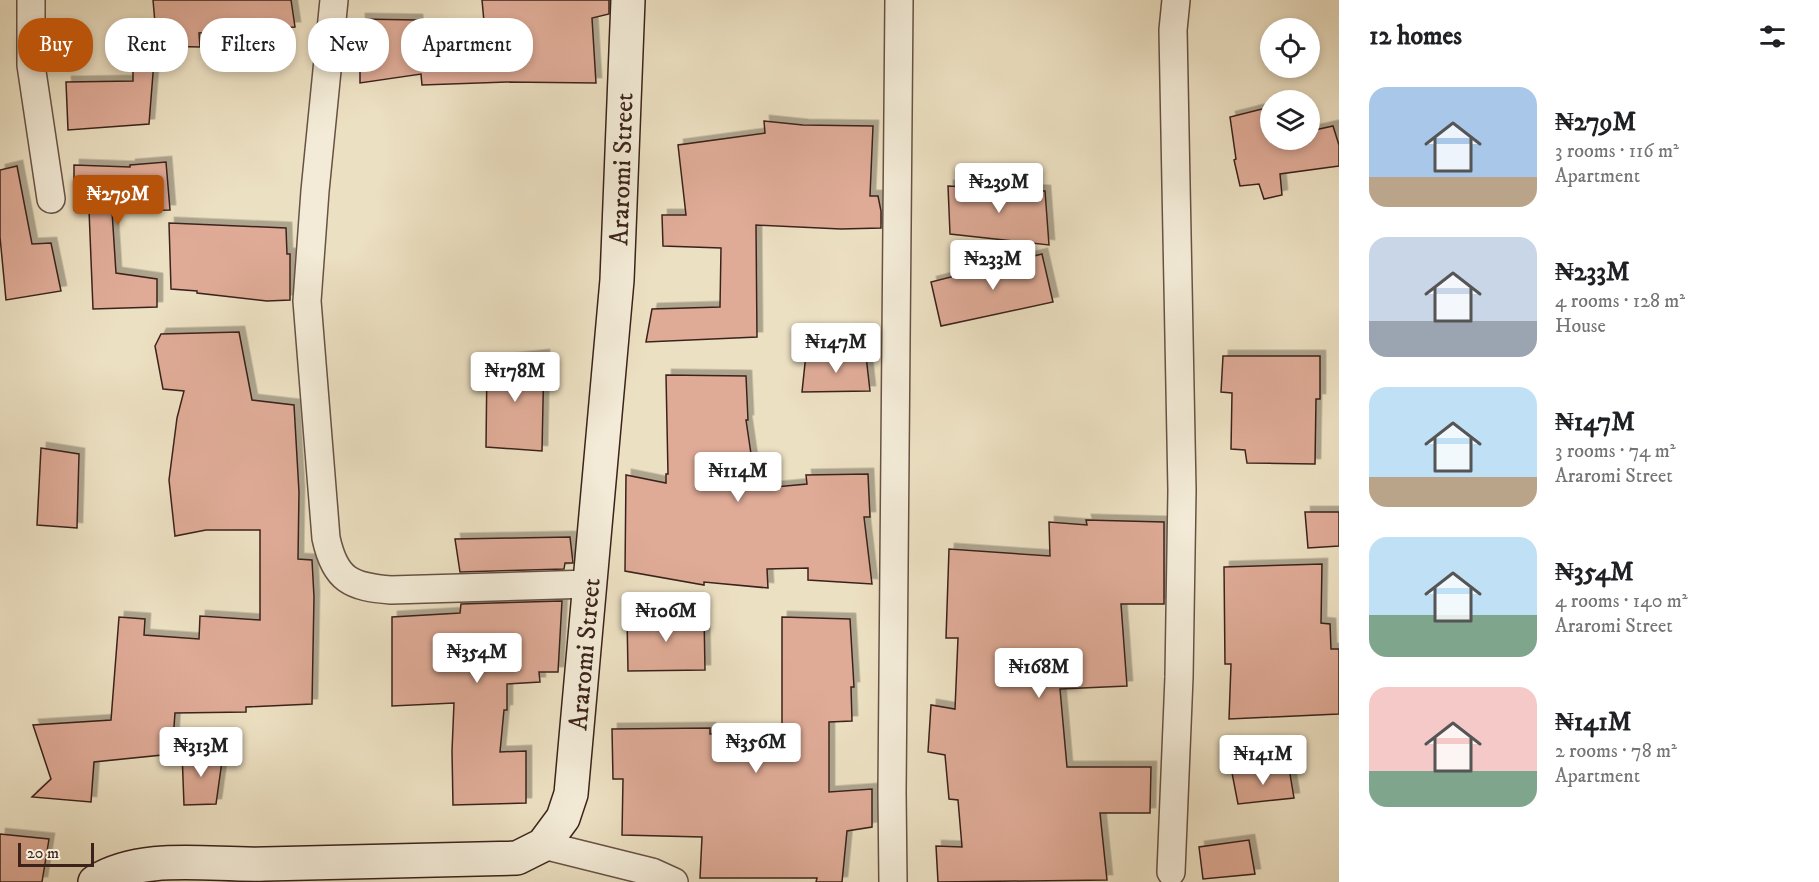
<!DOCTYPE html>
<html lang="en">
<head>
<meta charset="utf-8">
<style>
	body { margin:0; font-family:"IM FELL DW Pica",serif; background:#f6f6f6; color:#202124; height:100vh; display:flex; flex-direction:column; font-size:22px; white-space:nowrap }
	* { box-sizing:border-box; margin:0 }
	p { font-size:20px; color:#757577 }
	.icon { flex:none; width:33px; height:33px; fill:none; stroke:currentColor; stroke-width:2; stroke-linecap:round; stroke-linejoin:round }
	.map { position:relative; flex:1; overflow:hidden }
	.sheet { display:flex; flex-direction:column; background:#fff; width:480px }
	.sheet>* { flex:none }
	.top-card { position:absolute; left:18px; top:18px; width:570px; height:54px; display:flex; gap:12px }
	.tools { position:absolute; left:1260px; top:18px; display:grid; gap:12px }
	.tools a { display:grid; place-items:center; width:60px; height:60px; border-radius:50%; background:#fff; box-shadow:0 3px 9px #0003; font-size:30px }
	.scale { position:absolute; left:18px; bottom:15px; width:76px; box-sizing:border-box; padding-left:6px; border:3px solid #3b231b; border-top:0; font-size:16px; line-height:21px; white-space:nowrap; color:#3b231b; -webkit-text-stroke:4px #f3ebd7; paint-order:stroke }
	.price { position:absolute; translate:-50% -51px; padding:0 14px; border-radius:6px; background:#fff; color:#222; font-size:20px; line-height:39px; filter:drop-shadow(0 2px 3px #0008) }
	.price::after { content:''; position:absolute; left:50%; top:36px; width:18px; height:14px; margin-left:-9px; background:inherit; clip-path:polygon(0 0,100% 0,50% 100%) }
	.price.current { background:#b45309; color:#fff }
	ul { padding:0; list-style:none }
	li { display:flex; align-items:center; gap:18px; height:150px; padding:0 30px }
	li span { display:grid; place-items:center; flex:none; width:168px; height:120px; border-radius:18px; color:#555 }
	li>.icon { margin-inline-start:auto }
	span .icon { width:72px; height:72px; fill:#fffc; stroke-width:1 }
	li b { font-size:26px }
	h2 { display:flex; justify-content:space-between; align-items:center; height:72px; padding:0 30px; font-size:26px }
	.pill { padding:0 21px; border-radius:24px; background:#fff; box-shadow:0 3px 9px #0003; font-size:21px; line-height:54px }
	.pill.current { background:#b45309; color:#fff }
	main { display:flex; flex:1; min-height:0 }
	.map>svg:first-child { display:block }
	.building { fill:#dfab97; stroke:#3b231b; stroke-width:1.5; filter:url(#shadow) }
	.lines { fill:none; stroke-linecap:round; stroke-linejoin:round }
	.street-casing { stroke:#675245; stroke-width:30 }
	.secondary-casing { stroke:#3b231b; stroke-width:36 }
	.street { stroke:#f3ebd7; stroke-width:27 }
	.secondary { stroke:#f3ebd7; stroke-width:33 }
	.labels { text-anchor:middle; stroke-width:6; stroke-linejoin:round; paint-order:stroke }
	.street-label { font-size:26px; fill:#3b231b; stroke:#f3ebd7 }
</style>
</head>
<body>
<main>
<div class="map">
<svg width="1339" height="882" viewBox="0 0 1339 882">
	<defs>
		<filter id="shadow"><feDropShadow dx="5.5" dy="-5.5" stdDeviation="0" flood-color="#0004"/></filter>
	</defs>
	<rect width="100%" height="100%" fill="#ece0c2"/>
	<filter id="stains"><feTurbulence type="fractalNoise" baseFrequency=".00333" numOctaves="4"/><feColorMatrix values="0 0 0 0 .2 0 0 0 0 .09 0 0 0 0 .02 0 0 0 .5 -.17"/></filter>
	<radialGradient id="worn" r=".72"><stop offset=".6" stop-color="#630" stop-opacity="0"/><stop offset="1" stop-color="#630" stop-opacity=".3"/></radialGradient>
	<!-- building -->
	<path class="building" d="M 153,0 L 291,0 L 295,27 L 199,33 L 200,47 L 157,46 Z
		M 482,0 L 609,0 L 609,14 L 592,18 L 596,83 L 507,82 L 422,85 L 421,74 L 360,83 L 360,19 L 417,20 L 419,37 L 485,33 Z
		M 133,60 L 154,61 L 149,124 L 68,130 L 66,82 L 133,81 Z
		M 1270,107 L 1270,141 L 1310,140 L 1310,131 L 1333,126 L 1339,145 L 1339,166 L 1280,174 L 1282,195 L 1264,199 L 1259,184 L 1240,186 L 1234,160 L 1236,159 L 1230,117 Z
		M 764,121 L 803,125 L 873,126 L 870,196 L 878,196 L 881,211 L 881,228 L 841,229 L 756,225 L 757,337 L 646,342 L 652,309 L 720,307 L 721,248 L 663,246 L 662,215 L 686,215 L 678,145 L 765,133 Z
		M 166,162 L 170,210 L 112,211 L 116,273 L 157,279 L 157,307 L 93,309 L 89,210 L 74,210 L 74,165 L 130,167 L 130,165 Z
		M 17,166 L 32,244 L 51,243 L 61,291 L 6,300 L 0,237 L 0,170 Z
		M 948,186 L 1045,191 L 1049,245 L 950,234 Z
		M 169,223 L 286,228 L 287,254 L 290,254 L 290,300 L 267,301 L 197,293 L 197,291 L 171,289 Z
		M 1042,254 L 1053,302 L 941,326 L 931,282 Z
		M 239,332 L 252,400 L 294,405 L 299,492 L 298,559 L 312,560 L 314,597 L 312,704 L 246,707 L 246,712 L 175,713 L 172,754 L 94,762 L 91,802 L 32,797 L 51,779 L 33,725 L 111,720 L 119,617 L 145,619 L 144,635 L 199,639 L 200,616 L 260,620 L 260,530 L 206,530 L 175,536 L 169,480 L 177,418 L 184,391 L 163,389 L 155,346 L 161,334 Z
		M 806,354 L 866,356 L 870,391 L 802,392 Z
		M 544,355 L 542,451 L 486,447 L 487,361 Z
		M 1223,356 L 1320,356 L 1320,399 L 1316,399 L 1315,464 L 1247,463 L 1245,450 L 1231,449 L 1232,393 L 1221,392 Z
		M 666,375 L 746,376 L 748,420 L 746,420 L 754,474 L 763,474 L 764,488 L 807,484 L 806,475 L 868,474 L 870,517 L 864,517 L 872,584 L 808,580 L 808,568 L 767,569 L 768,588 L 704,582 L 704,585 L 625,571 L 626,475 L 666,483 L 666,474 L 668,474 Z
		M 41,448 L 79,454 L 77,528 L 37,525 Z
		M 1305,512 L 1339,512 L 1339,546 L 1308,548 Z
		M 1086,520 L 1164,522 L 1164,604 L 1121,604 L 1127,686 L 1060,689 L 1067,767 L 1151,767 L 1150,813 L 1100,813 L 1107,880 L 938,882 L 936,846 L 962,847 L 958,800 L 949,799 L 945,755 L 928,752 L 931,705 L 955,709 L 958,638 L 946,638 L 949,549 L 1050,556 L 1049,522 L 1087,525 Z
		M 570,537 L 573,563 L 565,563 L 564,569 L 460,572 L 455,539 Z
		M 1322,564 L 1321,623 L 1330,624 L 1331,649 L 1339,649 L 1339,714 L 1229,719 L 1231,664 L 1225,664 L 1224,567 Z
		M 562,601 L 558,672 L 539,672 L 540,682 L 507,684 L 507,710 L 504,710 L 500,752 L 526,751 L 526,803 L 453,805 L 452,751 L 454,703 L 392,706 L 392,617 L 460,613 L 461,604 Z
		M 704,615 L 705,670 L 628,671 L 627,616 Z
		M 782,617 L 850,619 L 854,687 L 851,687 L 852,721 L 829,722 L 829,792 L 872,789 L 872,827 L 847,831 L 842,882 L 816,882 L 817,878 L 700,878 L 702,837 L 622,835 L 623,779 L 613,779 L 612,729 L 710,728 L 710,734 L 782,732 Z
		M 182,752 L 223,754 L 216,804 L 184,805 Z
		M 1289,768 L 1294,798 L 1238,804 L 1232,773 Z
		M 0,834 L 49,839 L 42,882 L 0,882 Z
		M 1249,840 L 1255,874 L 1203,879 L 1199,847 Z"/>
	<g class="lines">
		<!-- street casing -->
		<g class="street-casing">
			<path id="street" d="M 31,0 L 31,65 L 51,199
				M 334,0 L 315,191 L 307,301 L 326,538 C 335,580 351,587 391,590 L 590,584
				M 543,845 L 652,872 L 674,882
				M 1171,872 L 1179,677 L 1182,490 L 1173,30 L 1176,0
				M 893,882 L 892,792 L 899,0"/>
		</g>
		<!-- secondary casing -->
		<g class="secondary-casing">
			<path id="secondary" d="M 95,882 C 144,852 210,866 265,864 C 349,862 433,860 517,858 L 543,845 L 563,818 L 571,794 L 617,280 L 628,0"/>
		</g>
		<!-- street -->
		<use href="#street" class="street"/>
		<!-- secondary -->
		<use href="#secondary" class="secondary"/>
	</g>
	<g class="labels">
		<!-- street labels -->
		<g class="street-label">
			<text transform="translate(621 169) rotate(-88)" y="9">Araromi Street</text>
			<text transform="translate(584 654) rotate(-85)" y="9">Araromi Street</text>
		</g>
	</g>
	<rect width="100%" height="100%" filter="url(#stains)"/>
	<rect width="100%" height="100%" fill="url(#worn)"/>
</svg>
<div class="tools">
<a><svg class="icon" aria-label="locate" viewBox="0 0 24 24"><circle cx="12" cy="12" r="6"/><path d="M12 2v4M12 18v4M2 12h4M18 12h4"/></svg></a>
<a><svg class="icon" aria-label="layers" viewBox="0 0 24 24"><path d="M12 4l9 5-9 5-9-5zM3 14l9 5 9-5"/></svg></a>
</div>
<div class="scale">20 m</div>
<b class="price" style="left:999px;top:214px">₦239M</b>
<b class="price current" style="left:118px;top:226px">₦279M</b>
<b class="price" style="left:993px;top:291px">₦233M</b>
<b class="price" style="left:836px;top:374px">₦147M</b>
<b class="price" style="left:515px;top:403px">₦178M</b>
<b class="price" style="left:738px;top:503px">₦114M</b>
<b class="price" style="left:666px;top:643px">₦106M</b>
<b class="price" style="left:477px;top:684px">₦354M</b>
<b class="price" style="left:1039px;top:699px">₦168M</b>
<b class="price" style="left:756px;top:774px">₦356M</b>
<b class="price" style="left:201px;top:778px">₦313M</b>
<b class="price" style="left:1263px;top:786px">₦141M</b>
<div class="top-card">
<a class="pill current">Buy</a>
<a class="pill">Rent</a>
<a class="pill">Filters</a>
<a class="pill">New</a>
<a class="pill">Apartment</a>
</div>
</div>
<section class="sheet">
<h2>12 homes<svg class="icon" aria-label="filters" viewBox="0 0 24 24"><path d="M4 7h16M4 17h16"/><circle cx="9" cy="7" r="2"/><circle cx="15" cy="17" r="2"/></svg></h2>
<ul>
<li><span style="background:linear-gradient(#a9c7e8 75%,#b9a48a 0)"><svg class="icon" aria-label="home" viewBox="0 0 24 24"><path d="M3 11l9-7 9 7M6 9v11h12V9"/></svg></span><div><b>₦279M</b><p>3 rooms · 116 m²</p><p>Apartment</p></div></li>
<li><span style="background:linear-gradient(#c9d6e8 70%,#9aa5b1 0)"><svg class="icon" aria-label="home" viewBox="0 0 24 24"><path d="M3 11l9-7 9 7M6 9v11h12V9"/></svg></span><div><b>₦233M</b><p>4 rooms · 128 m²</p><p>House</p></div></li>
<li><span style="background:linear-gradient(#bfe0f5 75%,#b9a48a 0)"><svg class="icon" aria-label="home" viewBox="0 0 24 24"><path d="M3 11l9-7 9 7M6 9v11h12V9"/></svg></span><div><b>₦147M</b><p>3 rooms · 74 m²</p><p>Araromi Street</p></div></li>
<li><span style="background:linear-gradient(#bfe0f5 65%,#7fa58c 0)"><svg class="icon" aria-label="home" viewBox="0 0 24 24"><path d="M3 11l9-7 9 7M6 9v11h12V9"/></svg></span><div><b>₦354M</b><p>4 rooms · 140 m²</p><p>Araromi Street</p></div></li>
<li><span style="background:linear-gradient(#f6c9c9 70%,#7fa58c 0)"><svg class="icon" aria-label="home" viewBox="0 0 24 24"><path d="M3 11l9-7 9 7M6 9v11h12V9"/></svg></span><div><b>₦141M</b><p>2 rooms · 78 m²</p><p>Apartment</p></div></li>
</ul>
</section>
</main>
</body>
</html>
